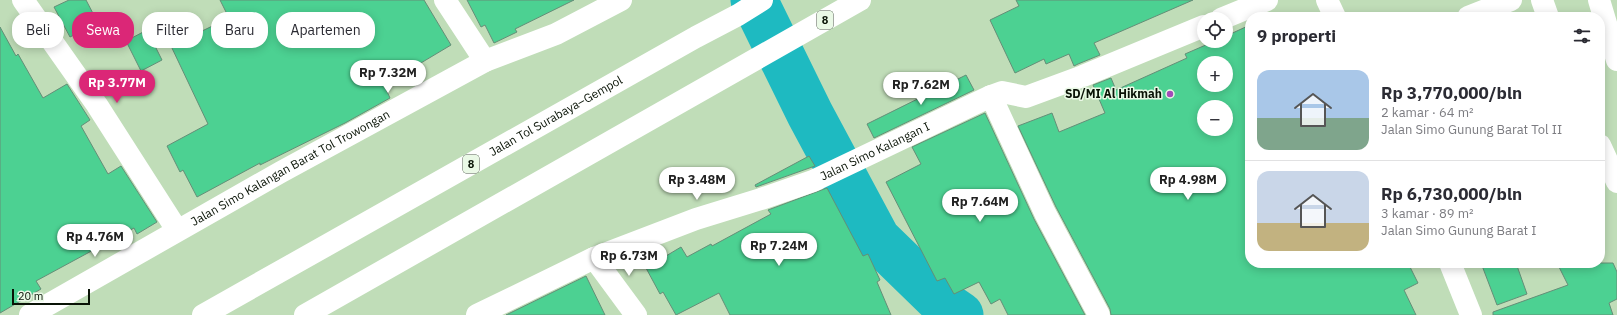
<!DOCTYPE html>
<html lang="id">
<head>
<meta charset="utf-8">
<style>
	body { margin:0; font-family:"IBM Plex Sans",sans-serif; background:#f7f7f7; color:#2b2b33; height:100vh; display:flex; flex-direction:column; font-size:15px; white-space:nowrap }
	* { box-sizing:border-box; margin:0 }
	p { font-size:13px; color:#7c7c81 }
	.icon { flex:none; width:22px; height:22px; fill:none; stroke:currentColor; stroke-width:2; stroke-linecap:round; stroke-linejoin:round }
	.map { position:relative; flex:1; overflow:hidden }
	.details { position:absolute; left:1245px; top:12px; width:360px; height:256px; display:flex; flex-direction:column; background:#fff; border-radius:16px; box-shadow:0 2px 10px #0003 }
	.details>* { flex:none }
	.top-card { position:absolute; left:12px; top:12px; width:380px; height:36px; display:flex; gap:8px }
	.fabs { position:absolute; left:1197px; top:12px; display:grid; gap:8px }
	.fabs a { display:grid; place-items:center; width:36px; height:36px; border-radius:50%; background:#fff; box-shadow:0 2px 10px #0003; font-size:20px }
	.scale { position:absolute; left:12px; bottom:10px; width:78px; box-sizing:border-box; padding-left:4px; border:2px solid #091306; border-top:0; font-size:11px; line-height:14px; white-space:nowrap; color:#091306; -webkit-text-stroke:3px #eaf9e6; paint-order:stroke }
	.price { position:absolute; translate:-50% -34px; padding:0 9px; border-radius:14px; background:#fff; color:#222; font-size:13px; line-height:26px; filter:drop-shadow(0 1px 2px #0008) }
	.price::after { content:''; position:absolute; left:50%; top:24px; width:12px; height:9px; margin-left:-6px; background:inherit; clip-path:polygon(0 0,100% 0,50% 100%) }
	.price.selected { background:#db2777; color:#fff }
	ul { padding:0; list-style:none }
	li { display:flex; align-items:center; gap:12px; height:100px; padding:0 12px }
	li+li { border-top:1px solid #e1e1e2 }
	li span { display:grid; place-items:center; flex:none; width:112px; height:80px; border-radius:12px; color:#555 }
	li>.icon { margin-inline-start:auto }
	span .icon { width:48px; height:48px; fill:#fffc; stroke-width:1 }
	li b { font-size:17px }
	h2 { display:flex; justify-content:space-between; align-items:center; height:48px; padding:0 12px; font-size:17px }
	.pill { padding:0 14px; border-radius:16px; background:#fff; box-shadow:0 2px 10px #0003; font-size:14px; line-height:36px }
	.pill.selected { background:#db2777; color:#fff }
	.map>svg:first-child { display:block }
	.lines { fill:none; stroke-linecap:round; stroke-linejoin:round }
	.river { stroke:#1ebac1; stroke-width:47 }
	.building { fill:#4cd192; stroke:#648e77; fill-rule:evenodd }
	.minor { stroke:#fff; stroke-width:22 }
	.major { stroke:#fff; stroke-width:22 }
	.highway { stroke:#fff; stroke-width:22 }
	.poi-dot { fill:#a34cb9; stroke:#eaf9e6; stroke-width:1.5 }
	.labels { text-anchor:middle; stroke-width:3; stroke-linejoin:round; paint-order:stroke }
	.shield { fill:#eaf9e6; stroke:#4c5849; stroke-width:1 }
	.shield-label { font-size:11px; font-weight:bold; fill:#091306 }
	.poi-label { font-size:12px; font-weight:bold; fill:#091306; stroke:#eaf9e6; text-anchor:end }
	.street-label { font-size:12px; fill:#091306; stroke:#eaf9e6 }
</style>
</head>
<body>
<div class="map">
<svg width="1617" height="315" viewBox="0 0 1617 315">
	<rect width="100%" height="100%" fill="#c0ddb8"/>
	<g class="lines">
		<!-- river -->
		<path class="river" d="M 754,0 L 810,114 L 877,239 L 944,304 L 960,315"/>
	</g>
	<!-- building -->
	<path class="building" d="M 69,0 L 86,0 L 98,23 L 70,37 L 54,7 Z
		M 220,0 L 424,0 L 451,45 L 384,85 L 390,98 L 345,123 L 260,165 L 260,163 L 197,197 L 183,170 L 180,172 L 167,146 L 208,124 L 171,46 L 229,18 Z
		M 467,0 L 574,0 L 515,29 L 517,32 L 494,43 L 485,25 L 481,27 Z
		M 1016,0 L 1193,0 L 1094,43 L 1100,55 L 1078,64 L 1074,66 L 1069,54 L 1046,64 L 1044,59 L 1015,73 L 990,20 L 1019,6 Z
		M 1250,25 L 1250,263 L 1408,263 L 1418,283 L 1404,290 L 1416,315 L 1111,315 L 1110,309 L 1056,207 L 1018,126 L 1052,113 L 1059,132 L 1105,113 L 1093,85 L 1111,78 L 1116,90 L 1187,58 L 1185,54 L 1215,41 L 1226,41 L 1226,36 ZM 1204,63 L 1226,63 L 1226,85 L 1204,85 ZM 1204,107 L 1226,107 L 1226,129 L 1204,129 Z
		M 0,27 L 16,56 L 18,54 L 43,98 L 67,84 L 90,120 L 81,126 L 108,174 L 121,166 L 157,222 L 137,234 L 134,228 L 36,281 L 41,289 L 0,313 Z
		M 147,30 L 162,60 L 141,71 L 126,41 Z
		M 966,75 L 974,90 L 874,138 L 867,124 Z
		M 985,113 L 1034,219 L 1085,315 L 1008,315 L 1000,299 L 991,304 L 979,282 L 954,294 L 945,278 L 937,281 L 886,182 L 921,164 L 912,147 Z
		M 809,156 L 815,166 L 756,187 L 755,185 Z
		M 827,188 L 863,256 L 868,254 L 880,280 L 877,282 L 891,315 L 730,315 L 719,293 L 676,315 L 663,292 L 660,294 L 646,268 L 681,247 L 687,257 L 711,244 L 712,246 L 771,214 L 768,210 Z
		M 1481,263 L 1516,263 L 1527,294 L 1497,305 Z
		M 1557,263 L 1613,263 L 1617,272 L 1617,299 L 1609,303 L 1613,315 L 1493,315 L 1493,312 L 1568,285 Z
		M 586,276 L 605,315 L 506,315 Z"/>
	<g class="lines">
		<!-- minor -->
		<g class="minor">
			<path d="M 23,0 L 97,105 L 177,230"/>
			<path d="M 445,0 L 485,61"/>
			<path d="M 1327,0 L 1335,17"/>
			<path d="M 1468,17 L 1511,0"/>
			<path d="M 1221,19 L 1267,0"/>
			<path d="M 991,96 L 1045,213 L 1099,315"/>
			<path d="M 594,258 L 636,315"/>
			<path d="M 1450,263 L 1471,315"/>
			<path id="s1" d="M 30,315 L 281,172 L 485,61 L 556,34 L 621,0"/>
			<path id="s2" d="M 477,315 L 594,258 L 696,219 L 761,199 L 813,181 L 991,96 L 1002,92 L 1026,97 L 1083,76 L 1204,26"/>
		</g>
		<!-- major -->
		<path class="major" d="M 1542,0 L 1548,17
			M 1599,0 L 1617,60
			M 1600,145 L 1617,182"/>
		<!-- highway -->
		<g class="highway">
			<path id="s3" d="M 203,315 L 696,37 L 738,15 L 762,0"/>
			<path d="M 305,315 L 860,0"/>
		</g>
	</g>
	<!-- markers -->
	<circle class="poi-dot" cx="1170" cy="94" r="4"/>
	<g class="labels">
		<!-- shield labels -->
		<g class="shield">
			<rect x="817" y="11" width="16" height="18" rx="3"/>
			<rect x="463" y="155" width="16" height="18" rx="3"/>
		</g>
		<g class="shield-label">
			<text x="825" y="24">8</text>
			<text x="471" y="168">8</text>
		</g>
		<!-- poi labels -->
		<g class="poi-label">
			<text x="1162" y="98">SD/MI Al Hikmah</text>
		</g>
		<!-- street labels -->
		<g class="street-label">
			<text dy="4" stroke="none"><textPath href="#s3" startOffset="405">Jalan Tol Surabaya–Gempol</textPath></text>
			<text dy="4" stroke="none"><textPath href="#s2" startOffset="431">Jalan Simo Kalangan I</textPath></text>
			<text dy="4" stroke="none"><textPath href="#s1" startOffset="299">Jalan Simo Kalangan Barat Tol Trowongan</textPath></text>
		</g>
	</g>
</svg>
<div class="fabs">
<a><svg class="icon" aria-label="locate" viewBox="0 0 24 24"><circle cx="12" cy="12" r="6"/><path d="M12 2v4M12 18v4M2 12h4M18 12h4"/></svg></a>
<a>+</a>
<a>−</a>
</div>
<div class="scale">20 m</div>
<b class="price" style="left:388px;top:94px">Rp 7.32M</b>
<b class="price selected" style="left:117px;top:104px">Rp 3.77M</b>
<b class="price" style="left:921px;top:106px">Rp 7.62M</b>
<b class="price" style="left:697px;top:201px">Rp 3.48M</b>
<b class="price" style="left:1188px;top:201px">Rp 4.98M</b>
<b class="price" style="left:980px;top:223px">Rp 7.64M</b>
<b class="price" style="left:95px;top:258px">Rp 4.76M</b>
<b class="price" style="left:779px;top:267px">Rp 7.24M</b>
<b class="price" style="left:629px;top:277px">Rp 6.73M</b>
<div class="top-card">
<a class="pill">Beli</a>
<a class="pill selected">Sewa</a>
<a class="pill">Filter</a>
<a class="pill">Baru</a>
<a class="pill">Apartemen</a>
</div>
<section class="details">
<h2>9 properti<svg class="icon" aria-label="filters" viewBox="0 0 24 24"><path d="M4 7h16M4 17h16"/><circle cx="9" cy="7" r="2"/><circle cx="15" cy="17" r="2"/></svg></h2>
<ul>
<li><span style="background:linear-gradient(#a9c7e8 60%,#7fa58c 0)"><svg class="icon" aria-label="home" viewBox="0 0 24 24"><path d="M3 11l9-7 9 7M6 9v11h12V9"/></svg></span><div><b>Rp 3,770,000/bln</b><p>2 kamar · 64 m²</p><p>Jalan Simo Gunung Barat Tol II</p></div></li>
<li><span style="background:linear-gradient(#c9d6e8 65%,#c2b280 0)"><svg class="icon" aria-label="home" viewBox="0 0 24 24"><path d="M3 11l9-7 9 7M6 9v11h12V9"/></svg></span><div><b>Rp 6,730,000/bln</b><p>3 kamar · 89 m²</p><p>Jalan Simo Gunung Barat I</p></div></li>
</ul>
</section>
</div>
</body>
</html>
